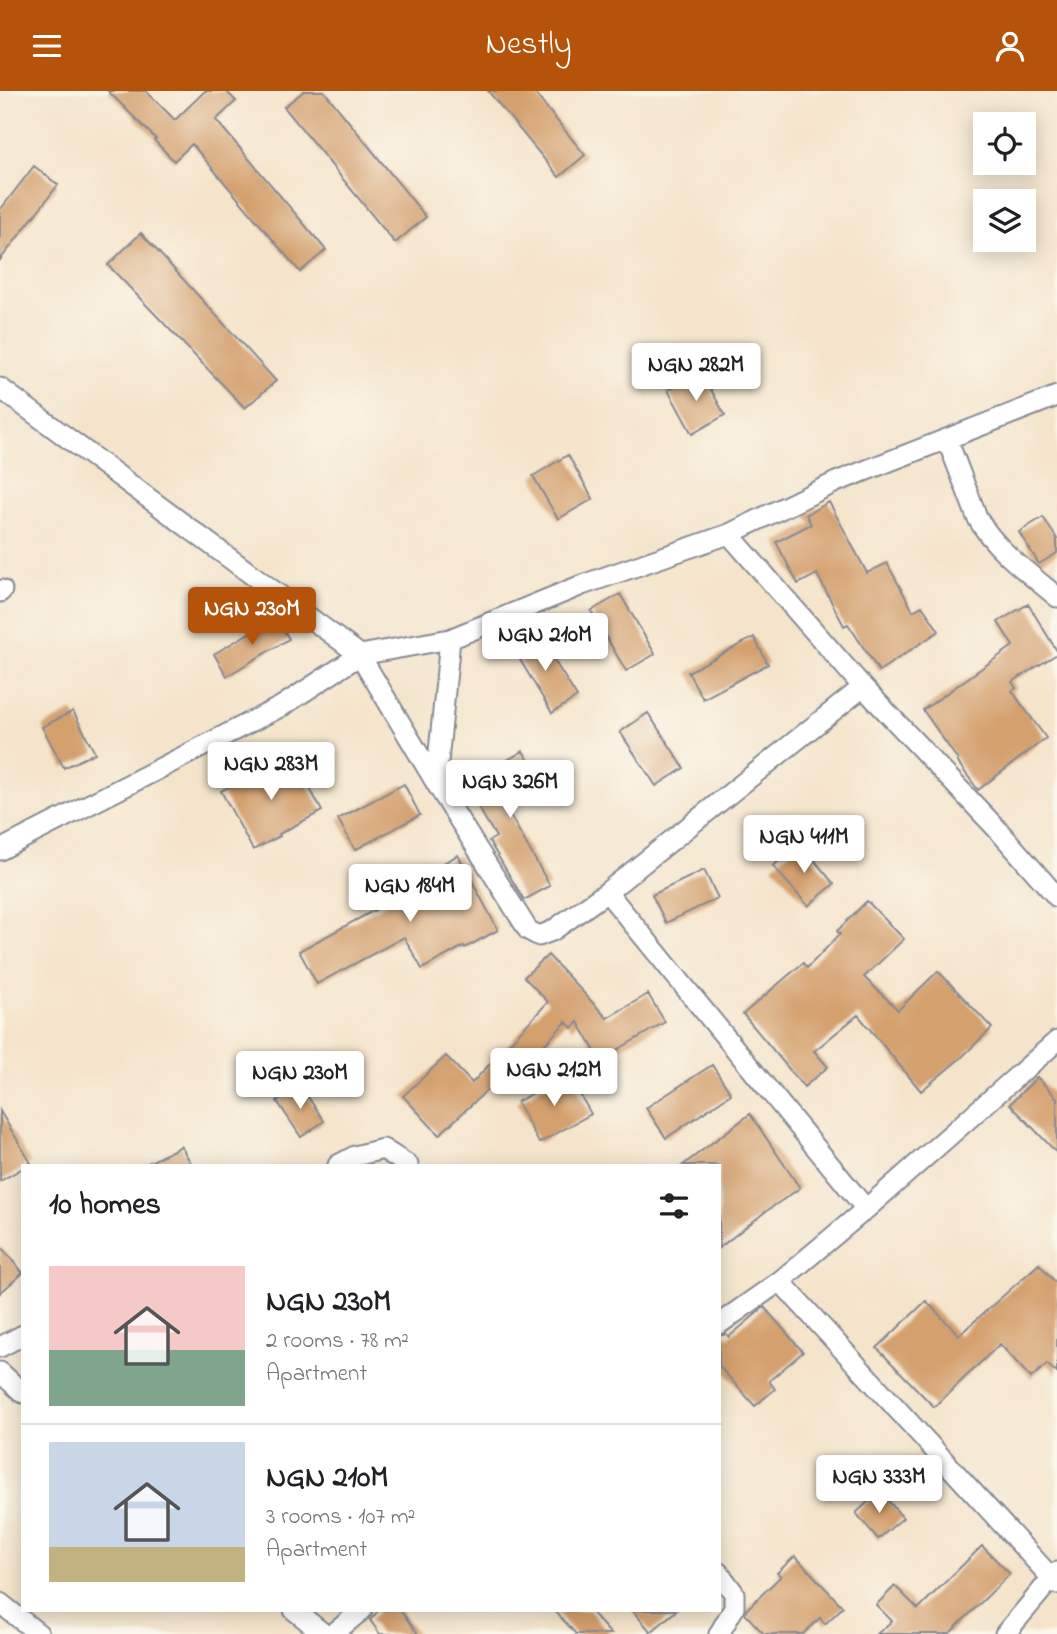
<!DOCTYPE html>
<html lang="en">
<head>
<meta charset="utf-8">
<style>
	body { margin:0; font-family:"Indie Flower",sans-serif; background:#f6f6f6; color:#202124; height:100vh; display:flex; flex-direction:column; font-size:26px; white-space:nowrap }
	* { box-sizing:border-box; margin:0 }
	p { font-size:23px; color:#757577 }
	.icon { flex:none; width:38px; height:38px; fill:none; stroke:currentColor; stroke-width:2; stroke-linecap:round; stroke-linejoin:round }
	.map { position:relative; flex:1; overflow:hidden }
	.details { position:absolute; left:21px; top:1073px; width:700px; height:448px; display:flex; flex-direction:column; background:#fff; border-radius:0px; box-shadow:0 4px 18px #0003 }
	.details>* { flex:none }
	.tools { position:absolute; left:973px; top:21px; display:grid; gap:14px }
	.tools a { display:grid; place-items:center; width:63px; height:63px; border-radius:0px; background:#fff; box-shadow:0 4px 18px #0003; font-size:35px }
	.price { position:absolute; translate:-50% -60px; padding:0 16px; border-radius:7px; background:#fff; color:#222; font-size:23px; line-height:46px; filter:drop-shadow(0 2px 4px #0008) }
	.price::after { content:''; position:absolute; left:50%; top:42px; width:21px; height:16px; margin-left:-10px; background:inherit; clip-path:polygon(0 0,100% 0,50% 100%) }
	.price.active { background:#b45309; color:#fff }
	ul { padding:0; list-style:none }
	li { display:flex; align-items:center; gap:21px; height:175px; padding:0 28px }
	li+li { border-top:2px solid #e0e0e0 }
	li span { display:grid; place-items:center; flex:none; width:196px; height:140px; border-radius:0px; color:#555 }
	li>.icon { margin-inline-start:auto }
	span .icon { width:84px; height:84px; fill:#fffc; stroke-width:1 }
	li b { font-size:30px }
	h2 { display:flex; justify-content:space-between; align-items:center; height:84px; padding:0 28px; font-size:30px }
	header { display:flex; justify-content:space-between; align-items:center; height:91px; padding:0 28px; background:#b45309; color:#fff; font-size:32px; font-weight:600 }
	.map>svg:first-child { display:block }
	.building { fill:#d4a06e }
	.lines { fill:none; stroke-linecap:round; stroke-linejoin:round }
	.street-casing { stroke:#888a94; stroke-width:23 }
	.street { stroke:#fff; stroke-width:19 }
</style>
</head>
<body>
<header><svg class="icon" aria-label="menu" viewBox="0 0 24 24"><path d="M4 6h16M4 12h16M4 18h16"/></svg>Nestly<svg class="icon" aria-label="person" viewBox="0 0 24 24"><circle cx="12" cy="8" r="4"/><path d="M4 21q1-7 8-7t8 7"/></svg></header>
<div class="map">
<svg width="1057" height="1543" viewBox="0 0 1057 1543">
	<rect width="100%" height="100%" fill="#fbf7ec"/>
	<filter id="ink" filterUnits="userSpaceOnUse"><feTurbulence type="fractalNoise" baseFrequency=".0143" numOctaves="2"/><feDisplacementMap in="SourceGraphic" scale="14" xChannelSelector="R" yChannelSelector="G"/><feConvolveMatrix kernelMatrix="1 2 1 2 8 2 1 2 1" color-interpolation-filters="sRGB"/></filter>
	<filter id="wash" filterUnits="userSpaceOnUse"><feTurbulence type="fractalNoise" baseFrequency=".00686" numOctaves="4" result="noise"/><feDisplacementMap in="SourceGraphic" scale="28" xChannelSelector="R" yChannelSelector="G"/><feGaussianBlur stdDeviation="1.57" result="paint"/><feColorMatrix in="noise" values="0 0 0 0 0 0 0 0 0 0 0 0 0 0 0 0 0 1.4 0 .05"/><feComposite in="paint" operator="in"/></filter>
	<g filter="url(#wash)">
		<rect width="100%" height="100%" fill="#f4e4cb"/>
		<g id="blocks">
			<!-- building -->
			<path class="building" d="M 108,0 L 146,0 L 175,29 L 205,0 L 226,0 L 236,10 L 216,29 L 326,159 L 300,181 L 192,53 L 174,70 L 154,49 L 156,48 Z
				M 304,0 L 324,0 L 426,126 L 395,152 L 284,16 Z
				M 488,0 L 533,0 L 585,64 L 559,86 Z
				M 34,75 L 58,94 L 0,169 L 0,119 Z
				M 141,142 L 276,290 L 245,317 L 108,174 Z
				M 701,281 L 725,324 L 692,343 L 668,299 Z
				M 568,364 L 593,408 L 558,428 L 533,385 Z
				M 829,411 L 867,482 L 887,472 L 913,520 L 922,515 L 939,540 L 879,580 L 848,533 L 844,535 L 817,483 L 798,493 L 776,451 L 811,433 L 806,424 Z
				M 1043,426 L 1057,448 L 1057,462 L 1039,473 L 1019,441 Z
				M 620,503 L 655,563 L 626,580 L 591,520 Z
				M 1028,513 L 1057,560 L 1057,563 L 1012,591 L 1016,597 L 1012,600 L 1046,647 L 978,699 L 957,670 L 958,669 L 923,619 L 1013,555 L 998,531 Z
				M 276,526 L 289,548 L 227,585 L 214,563 Z
				M 537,542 L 577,606 L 552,622 L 513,557 Z
				M 754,546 L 768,573 L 703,608 L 688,581 Z
				M 73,620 L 95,662 L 64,677 L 42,636 Z
				M 648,622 L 684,677 L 656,695 L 620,641 Z
				M 523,660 L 543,694 L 505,715 L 550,795 L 524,809 L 489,750 L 496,746 L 465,694 Z
				M 291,663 L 322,720 L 279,743 L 280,745 L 253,759 L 221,700 Z
				M 404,693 L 420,724 L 355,759 L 338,728 Z
				M 800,752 L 834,793 L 808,815 L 773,775 Z
				M 458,764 L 498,839 L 465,857 L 464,855 L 422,878 L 404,846 L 317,893 L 299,860 L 386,813 L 384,810 L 428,786 L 426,782 Z
				M 704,779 L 718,807 L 666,832 L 652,804 Z
				M 867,810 L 904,848 L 864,886 L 898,919 L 938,880 L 992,937 L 963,965 L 921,1000 L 858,924 L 814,960 L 828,976 L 804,996 L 743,923 L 803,872 L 807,877 L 840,843 L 837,840 Z
				M 548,864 L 607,927 L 648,903 L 665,931 L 600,969 L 578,931 L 572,937 L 566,931 L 507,993 L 502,985 L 439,1044 L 403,1005 L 446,965 L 472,992 L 548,911 L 524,886 Z
				M 712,974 L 731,1003 L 666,1047 L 646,1017 Z
				M 568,982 L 591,1023 L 539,1052 L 517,1011 Z
				M 1037,986 L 1057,1007 L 1057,1062 L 1010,1013 Z
				M 300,994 L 324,1030 L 301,1046 L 277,1010 Z
				M 0,1020 L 31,1072 L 23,1074 L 23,1077 L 0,1090 Z
				M 750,1023 L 800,1097 L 765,1121 L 719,1157 L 719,1074 L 683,1074 Z
				M 181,1055 L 192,1074 L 145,1074 Z
				M 0,1155 L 23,1182 L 0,1202 Z
				M 1039,1173 L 1057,1193 L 1057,1282 L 1047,1273 L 1031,1287 L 1000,1253 L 934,1316 L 877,1257 L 926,1210 L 959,1244 Z
				M 764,1216 L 803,1261 L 769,1290 L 775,1298 L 755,1315 L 719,1275 L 719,1245 L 726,1243 L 729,1246 Z
				M 880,1400 L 903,1427 L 878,1448 L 856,1422 Z
				M 982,1455 L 1010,1483 L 949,1543 L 877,1543 L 892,1530 L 876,1514 L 895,1495 L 918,1518 Z
				M 795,1465 L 843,1516 L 825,1533 L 820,1527 L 803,1543 L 764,1543 L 745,1523 L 746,1519 L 781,1485 L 777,1482 Z
				M 379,1519 L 400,1519 L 418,1543 L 380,1543 L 370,1529 Z
				M 554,1519 L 589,1519 L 611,1543 L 576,1543 Z
				M 632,1519 L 677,1519 L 651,1541 Z"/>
		</g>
	</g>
	<g filter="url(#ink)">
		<use href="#blocks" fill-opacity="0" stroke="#888a94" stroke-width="2"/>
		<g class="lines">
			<!-- street casing -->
			<g class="street-casing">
				<path id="street" d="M 0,297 L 360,564 L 436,692 L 528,839 L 539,845 L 552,840 L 607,801 L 863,596
					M 947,348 L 977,426 C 995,459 1029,482 1057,506
					M 729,443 L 863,596 L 999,740 L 1057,806
					M 0,501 L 2,499
					M 436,692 L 450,548
					M 0,759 L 282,615 L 360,564 L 450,548 L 582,494 L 729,443 L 836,391 L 1057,305
					M 607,801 L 866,1118
					M 338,1074 L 355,1065 L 383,1058 L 408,1074
					M 780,1190 L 1057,1493
					M 719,1233 L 780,1190 L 866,1118 L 1057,950
					M 0,1256 L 23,1244
					M 0,1281 L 23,1302
					M 0,1512 L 39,1543
					M 294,1519 L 324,1543
					M 333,1543 L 362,1519
					M 719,1543 L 734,1517 L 734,1502 L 719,1482
					M 1005,1543 L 1057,1481"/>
			</g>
			<!-- street -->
			<use href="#street" class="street"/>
		</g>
	</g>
</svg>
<div class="tools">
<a><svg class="icon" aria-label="locate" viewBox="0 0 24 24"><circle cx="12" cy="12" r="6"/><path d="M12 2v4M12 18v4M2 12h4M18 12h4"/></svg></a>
<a><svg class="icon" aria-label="layers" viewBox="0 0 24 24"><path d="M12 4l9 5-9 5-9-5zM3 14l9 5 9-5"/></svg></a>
</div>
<b class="price" style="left:696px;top:312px">NGN 282M</b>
<b class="price active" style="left:252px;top:556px">NGN 230M</b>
<b class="price" style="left:545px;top:582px">NGN 210M</b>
<b class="price" style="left:271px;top:711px">NGN 283M</b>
<b class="price" style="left:510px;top:729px">NGN 326M</b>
<b class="price" style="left:804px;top:784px">NGN 411M</b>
<b class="price" style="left:410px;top:833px">NGN 184M</b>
<b class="price" style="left:554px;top:1017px">NGN 212M</b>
<b class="price" style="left:300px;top:1020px">NGN 230M</b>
<b class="price" style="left:879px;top:1424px">NGN 333M</b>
<section class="details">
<h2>10 homes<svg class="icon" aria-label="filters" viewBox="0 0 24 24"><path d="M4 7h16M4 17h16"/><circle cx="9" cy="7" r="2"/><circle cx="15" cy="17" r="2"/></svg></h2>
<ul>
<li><span style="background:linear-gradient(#f6c9c9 60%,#7fa58c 0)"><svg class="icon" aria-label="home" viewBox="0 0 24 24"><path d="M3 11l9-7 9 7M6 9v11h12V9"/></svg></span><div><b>NGN 230M</b><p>2 rooms · 78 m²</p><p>Apartment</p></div></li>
<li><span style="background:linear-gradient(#c9d6e8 75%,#c2b280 0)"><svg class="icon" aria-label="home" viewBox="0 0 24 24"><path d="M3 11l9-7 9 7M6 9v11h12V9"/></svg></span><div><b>NGN 210M</b><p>3 rooms · 107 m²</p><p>Apartment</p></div></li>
</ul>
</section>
</div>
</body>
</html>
